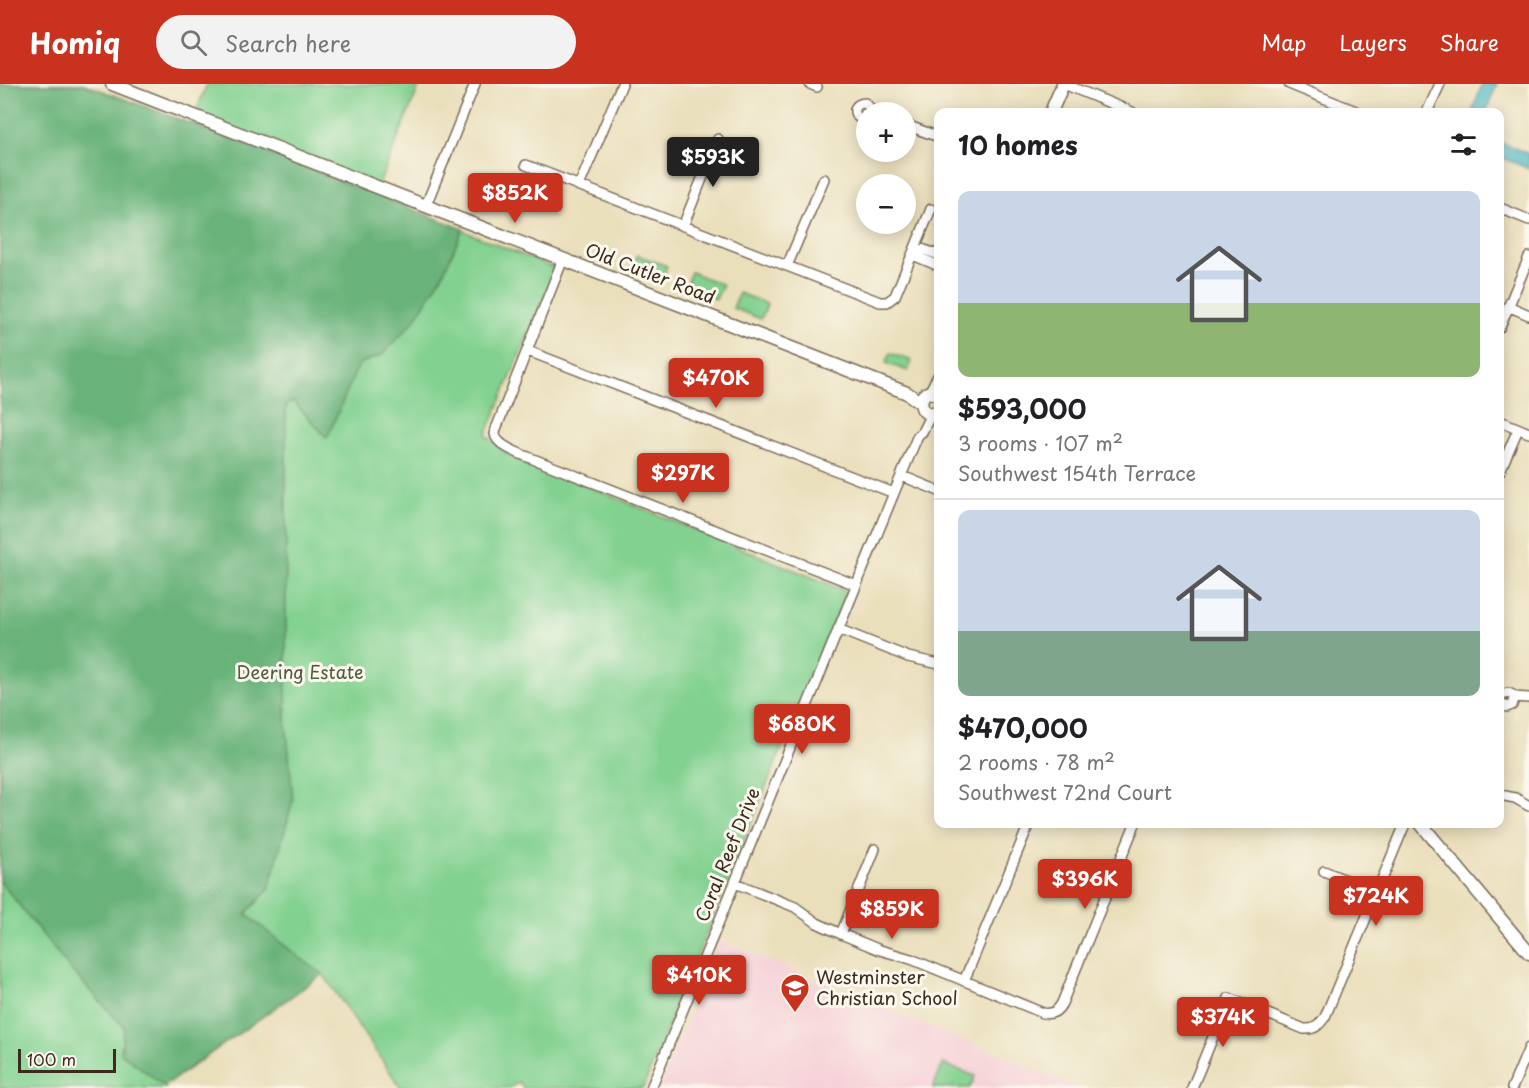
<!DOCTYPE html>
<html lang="en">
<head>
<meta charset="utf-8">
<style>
	body { margin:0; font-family:"Playpen Sans",sans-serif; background:#f2f2f2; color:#202124; height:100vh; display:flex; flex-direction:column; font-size:22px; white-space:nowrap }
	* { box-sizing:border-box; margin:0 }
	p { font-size:20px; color:#757577 }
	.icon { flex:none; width:33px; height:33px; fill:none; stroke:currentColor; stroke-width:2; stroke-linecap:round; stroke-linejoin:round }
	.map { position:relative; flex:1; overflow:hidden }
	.panel { position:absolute; left:934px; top:24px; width:570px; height:720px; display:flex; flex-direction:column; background:#fff; border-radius:12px; box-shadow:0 3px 15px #0003 }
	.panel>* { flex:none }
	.buttons { position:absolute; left:856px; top:18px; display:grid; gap:12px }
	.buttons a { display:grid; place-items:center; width:60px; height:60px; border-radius:50%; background:#fff; box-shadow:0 3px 15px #0003; font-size:30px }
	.scale { position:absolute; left:18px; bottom:15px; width:98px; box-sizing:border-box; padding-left:6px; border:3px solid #3b2a1e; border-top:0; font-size:16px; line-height:21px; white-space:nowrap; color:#3b2a1e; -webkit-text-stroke:4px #fbf7ec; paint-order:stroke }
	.price { position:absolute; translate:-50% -51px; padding:0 14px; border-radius:6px; background:#c8321e; color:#fff; font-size:20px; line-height:39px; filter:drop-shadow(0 2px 3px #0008) }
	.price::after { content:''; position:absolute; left:50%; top:36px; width:18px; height:14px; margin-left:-9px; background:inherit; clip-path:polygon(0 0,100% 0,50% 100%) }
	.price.active { background:#222; color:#fff }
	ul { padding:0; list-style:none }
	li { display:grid; align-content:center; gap:12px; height:318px; padding:0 24px }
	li+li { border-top:2px solid #e0e0e0 }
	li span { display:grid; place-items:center; height:186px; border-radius:12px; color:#555 }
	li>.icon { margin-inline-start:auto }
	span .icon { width:108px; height:108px; fill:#fffc; stroke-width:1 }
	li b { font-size:26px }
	h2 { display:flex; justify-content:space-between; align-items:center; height:72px; padding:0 24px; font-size:26px }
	header { display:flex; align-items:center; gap:36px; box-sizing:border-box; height:84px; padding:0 30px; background:#c8321e; color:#fff }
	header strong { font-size:28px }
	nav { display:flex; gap:33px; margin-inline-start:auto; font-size:21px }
	.search { width:420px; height:54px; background:#f2f2f2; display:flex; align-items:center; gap:15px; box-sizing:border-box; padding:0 21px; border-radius:33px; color:#757577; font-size:22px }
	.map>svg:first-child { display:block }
	.built { fill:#f6cfd7 }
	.green { fill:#82d190; stroke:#5e7e57; stroke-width:1.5 }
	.forest { fill:#69b37a; stroke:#526e4c; stroke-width:1.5 }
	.water { fill:#49b7c3; stroke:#427070; stroke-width:1.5 }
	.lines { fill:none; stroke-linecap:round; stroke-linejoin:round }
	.minor-casing { stroke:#786955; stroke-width:12 }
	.major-casing { stroke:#786955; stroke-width:15 }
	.minor { stroke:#fff; stroke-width:9 }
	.major { stroke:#fff; stroke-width:12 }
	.labels { text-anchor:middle; stroke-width:6; stroke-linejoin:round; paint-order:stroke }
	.street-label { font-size:18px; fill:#3b2a1e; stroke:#fbf7ec }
	.park-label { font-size:18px; fill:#505c40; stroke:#fbf7ec }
	.poi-label { font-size:18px; fill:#3b2a1e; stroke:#fbf7ec; text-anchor:start }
</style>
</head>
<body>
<header>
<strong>Homiq</strong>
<div class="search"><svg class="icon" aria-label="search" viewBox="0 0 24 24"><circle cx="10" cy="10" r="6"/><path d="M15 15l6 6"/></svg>Search here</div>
<nav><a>Map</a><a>Layers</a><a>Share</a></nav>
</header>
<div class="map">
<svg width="1529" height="1004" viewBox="0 0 1529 1004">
	<rect width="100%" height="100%" fill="#fbf7ec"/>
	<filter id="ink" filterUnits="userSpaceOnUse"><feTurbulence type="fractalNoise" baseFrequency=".0167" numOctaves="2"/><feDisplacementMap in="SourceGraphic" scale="12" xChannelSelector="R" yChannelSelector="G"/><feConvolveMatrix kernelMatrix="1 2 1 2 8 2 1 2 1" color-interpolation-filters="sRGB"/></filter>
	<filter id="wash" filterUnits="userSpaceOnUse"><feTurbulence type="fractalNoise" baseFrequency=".008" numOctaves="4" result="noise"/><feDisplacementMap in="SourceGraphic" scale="24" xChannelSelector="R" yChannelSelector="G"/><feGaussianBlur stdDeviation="1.35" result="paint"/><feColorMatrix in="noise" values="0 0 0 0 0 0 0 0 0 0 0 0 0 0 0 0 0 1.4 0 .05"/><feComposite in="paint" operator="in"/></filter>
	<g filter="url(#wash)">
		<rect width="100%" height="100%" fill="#eadfbb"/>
		<!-- built -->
		<path class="built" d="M 720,858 L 724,858 L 1080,1004 L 659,1004 Z"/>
		<!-- green -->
		<path class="green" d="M 0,0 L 84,0 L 191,40 L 207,0 L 420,0 L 375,110 L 556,185 L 486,351 L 508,370 L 846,507 L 643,1004 L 523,1004 L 519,998 L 510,1004 L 401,1004 L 323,890 L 164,1002 L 166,1004 L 0,1004 Z
			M 637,171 L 667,182 L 662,197 L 631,185 Z
			M 691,188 L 723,201 L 716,215 L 685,203 Z
			M 739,209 L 767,220 L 761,235 L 733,224 Z
			M 890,269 L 912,277 L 908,287 L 886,279 Z
			M 943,980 L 975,992 L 970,1004 L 933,1004 Z"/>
		<!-- forest -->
		<path class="forest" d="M 0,0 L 84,0 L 253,63 L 463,145 L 441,194 L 414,237 L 382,271 L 359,280 L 327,354 L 293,317 L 286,322 L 286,637 L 293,716 L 269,805 L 246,830 L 300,874 L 323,890 L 164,1002 L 121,969 L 124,943 L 70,885 L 0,797 Z"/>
		<!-- water -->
		<path class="water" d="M 1482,0 L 1497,0 L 1486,28 L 1472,28 Z
			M 1500,58 L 1529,70 L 1529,85 L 1500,73 Z"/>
	</g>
	<g filter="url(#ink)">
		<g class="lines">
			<!-- minor casing -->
			<g class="minor-casing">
				<path id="minor" d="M 810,0 L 817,3
					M 1064,0 L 1132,28
					M 1289,0 L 1358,28
					M 1427,28 L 1440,0
					M 867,33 L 861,35 C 851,30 854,19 865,19 L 869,23 L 870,28
					M 906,41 L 939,53
					M 526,81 L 880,218 L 887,218 L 895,212 L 931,125
					M 579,102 L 622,0
					M 426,121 L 475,0
					M 1500,124 L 1529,136
					M 683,142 L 718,55
					M 916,163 L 939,171
					M 913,171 L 939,182
					M 563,175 L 498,340 C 497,342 495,348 495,350 C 496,362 523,371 533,375 L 856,501
					M 787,182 L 824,95
					M 1508,222 L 1529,231
					M 1500,243 L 1529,173
					M 528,267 L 894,409
					M 1500,337 L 1529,349
					M 1500,387 L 1518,345
					M 902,392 L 939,407
					M 838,545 L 908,573 L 939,580
					M 1514,613 L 1529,614
					M 1500,615 L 1502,611 L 1508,609 L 1513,611 L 1514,615 L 1512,621 L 1507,623 L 1501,620 L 1500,615
					M 1500,711 L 1515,714 L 1529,722
					M 1324,787 L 1376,809
					M 735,799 L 795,823 L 817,839 L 841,850 L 880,866 L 911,875 L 1043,929 C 1052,931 1058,927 1062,919 L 1135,740
					M 841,850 L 875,765
					M 964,897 L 1029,740
					M 651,1004 L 894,409 L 918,351 L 922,348 L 931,330
					M 1192,1004 L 1229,914 L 1304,945 C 1315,946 1319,941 1325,933 L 1405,740
					M 1512,1004 L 1529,964"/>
			</g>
			<!-- major casing -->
			<g class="major-casing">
				<path id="major" d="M 112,0 L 907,309 L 921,319
					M 1051,28 L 1063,0
					M 931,308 L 939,293
					M 939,312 C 915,296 916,342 939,326
					M 1421,740 L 1529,869"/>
			</g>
			<!-- minor -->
			<use href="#minor" class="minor"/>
			<!-- major -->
			<use href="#major" class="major"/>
		</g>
	</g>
	<!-- icons -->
	<defs>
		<g id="school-pin" transform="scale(1.5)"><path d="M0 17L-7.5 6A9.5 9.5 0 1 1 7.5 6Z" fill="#c8321e" stroke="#fbf7ec"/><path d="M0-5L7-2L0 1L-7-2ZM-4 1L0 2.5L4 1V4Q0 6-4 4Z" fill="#fff"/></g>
	</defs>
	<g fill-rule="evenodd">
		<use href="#school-pin" x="795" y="904"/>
	</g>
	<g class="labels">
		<!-- street labels -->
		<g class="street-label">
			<text transform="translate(650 190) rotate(21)" y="6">Old Cutler Road</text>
			<text transform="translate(728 771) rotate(-68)" y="6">Coral Reef Drive</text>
		</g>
		<!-- park labels -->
		<g class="park-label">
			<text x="300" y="595">Deering Estate</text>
		</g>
		<!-- poi labels -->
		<g class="poi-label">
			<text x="816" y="900">Westminster<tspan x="816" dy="21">Christian School</tspan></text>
		</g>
	</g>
</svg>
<div class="buttons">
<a>+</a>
<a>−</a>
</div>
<div class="scale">100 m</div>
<b class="price active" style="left:713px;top:104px">$593K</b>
<b class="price" style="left:515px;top:140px">$852K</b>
<b class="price" style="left:716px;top:325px">$470K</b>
<b class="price" style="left:683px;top:420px">$297K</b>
<b class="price" style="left:802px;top:671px">$680K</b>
<b class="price" style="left:1085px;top:826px">$396K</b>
<b class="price" style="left:1376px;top:843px">$724K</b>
<b class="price" style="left:892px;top:856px">$859K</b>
<b class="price" style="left:699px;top:922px">$410K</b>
<b class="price" style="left:1223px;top:964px">$374K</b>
<section class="panel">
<h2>10 homes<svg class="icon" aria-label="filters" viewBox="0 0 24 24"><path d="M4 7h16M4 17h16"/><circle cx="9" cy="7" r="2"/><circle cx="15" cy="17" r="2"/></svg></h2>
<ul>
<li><span style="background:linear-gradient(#c9d6e8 60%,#8fb573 0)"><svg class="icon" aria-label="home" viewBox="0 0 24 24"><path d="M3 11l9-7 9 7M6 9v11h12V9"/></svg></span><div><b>$593,000</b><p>3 rooms · 107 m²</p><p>Southwest 154th Terrace</p></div></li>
<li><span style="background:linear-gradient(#c9d6e8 65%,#7fa58c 0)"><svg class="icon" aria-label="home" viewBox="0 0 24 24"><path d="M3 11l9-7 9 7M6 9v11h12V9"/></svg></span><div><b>$470,000</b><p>2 rooms · 78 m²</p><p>Southwest 72nd Court</p></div></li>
</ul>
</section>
</div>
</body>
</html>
